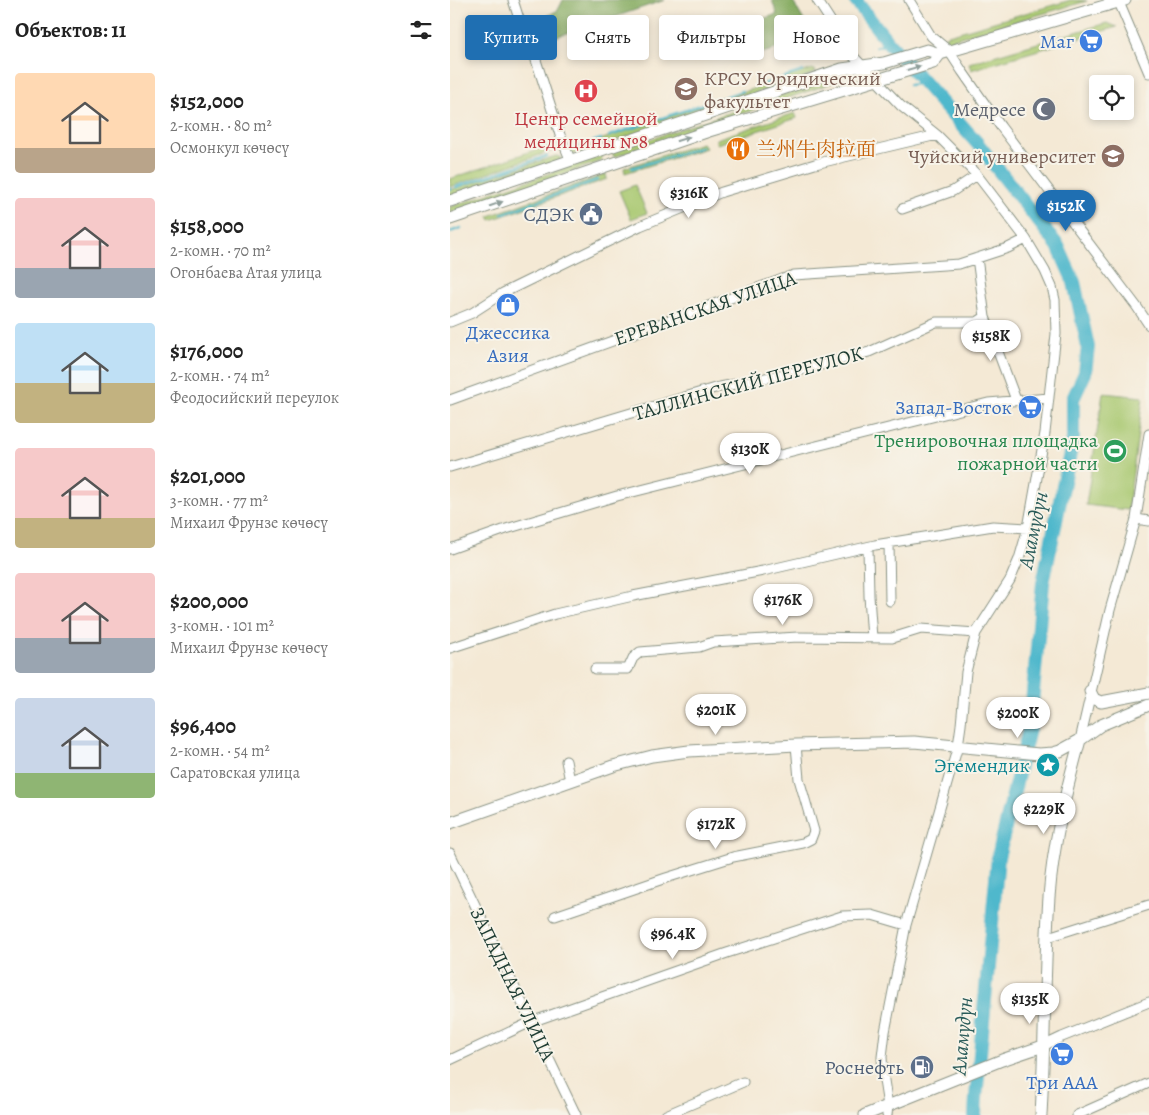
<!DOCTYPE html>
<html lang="ru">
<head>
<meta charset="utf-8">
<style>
	body { margin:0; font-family:Alegreya,"Noto Serif SC",serif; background:#f2f2f2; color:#222; height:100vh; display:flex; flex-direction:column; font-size:19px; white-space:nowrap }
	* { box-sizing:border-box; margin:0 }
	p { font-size:16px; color:#767676 }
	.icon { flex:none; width:28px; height:28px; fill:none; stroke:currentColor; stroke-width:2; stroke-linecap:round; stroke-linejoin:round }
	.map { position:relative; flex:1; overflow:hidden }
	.drawer { display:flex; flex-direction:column; background:#fff; width:450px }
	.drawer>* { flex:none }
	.banner { position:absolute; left:15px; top:15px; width:475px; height:45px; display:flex; gap:10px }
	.tools { position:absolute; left:639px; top:75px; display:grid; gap:10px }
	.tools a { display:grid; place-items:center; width:45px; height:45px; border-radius:5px; background:#fff; box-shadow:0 2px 8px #0003; font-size:25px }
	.price { position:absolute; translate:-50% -42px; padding:0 11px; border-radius:18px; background:#fff; color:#222; font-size:16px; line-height:32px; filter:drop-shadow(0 1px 2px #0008) }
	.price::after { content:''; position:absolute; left:50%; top:30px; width:15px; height:11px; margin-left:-8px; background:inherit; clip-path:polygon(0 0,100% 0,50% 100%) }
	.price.active { background:#1f6fb2; color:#fff }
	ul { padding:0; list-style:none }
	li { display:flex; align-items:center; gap:15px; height:125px; padding:0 15px }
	li span { display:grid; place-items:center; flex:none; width:140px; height:100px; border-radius:5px; color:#555 }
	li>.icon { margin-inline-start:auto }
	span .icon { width:60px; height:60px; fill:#fffc; stroke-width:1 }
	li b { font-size:21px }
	h2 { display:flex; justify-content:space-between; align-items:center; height:60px; padding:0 15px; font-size:21px }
	.tag { padding:0 18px; border-radius:5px; background:#fff; box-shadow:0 2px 8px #0003; font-size:18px; line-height:45px }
	.tag.active { background:#1f6fb2; color:#fff }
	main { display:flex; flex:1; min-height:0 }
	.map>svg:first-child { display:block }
	.green { fill:#a8c870; stroke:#648252 }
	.forest { fill:#86ac62; stroke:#52744b }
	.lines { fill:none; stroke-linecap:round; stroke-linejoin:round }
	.stream { stroke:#4fb8cc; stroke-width:2.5 }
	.river { stroke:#4fb8cc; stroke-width:14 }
	.minor-casing { stroke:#8a9384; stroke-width:11 }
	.major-casing { stroke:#8a9384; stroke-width:13 }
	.minor { stroke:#fff; stroke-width:9 }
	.major { stroke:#fff; stroke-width:11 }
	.oneway { fill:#8f9e9a }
	.labels { text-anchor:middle; stroke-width:4; stroke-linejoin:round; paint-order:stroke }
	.shop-label { font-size:20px; fill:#366cbe; stroke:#f7f3e8; text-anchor:end }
	.education-label { font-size:20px; fill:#785e54; stroke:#f7f3e8; text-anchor:start }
	.worship-label { font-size:20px; fill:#5b616d; stroke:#f7f3e8; text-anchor:end }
	.health-label { font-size:20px; fill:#be3a42; stroke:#f7f3e8 }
	.food-label { font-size:20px; fill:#c56008; stroke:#f7f3e8; text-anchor:start }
	.service-label { font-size:20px; fill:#4e5e75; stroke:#f7f3e8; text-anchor:end }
	.street-label { font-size:20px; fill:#1f3d34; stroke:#f7f3e8 }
	.leisure-label { font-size:20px; fill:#27864d; stroke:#f7f3e8; text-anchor:end }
	.culture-label { font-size:20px; fill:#0d838f; stroke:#f7f3e8; text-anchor:end }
	.water-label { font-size:21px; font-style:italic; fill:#2b5c5a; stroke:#f7f3e8 }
</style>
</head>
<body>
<main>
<section class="drawer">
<h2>Объектов: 11<svg class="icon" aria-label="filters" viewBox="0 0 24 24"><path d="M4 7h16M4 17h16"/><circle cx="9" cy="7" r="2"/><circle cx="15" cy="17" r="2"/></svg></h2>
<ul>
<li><span style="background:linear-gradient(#ffd9b3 75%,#b9a48a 0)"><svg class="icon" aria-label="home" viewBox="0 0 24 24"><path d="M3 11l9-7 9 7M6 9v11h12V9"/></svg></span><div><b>$152,000</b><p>2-комн. · 80 m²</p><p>Осмонкул көчөсү</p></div></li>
<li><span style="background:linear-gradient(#f6c9c9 70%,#9aa5b1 0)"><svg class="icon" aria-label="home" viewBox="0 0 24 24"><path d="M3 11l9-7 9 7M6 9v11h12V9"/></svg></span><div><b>$158,000</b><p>2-комн. · 70 m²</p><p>Огонбаева Атая улица</p></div></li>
<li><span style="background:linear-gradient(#bfe0f5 60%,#c2b280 0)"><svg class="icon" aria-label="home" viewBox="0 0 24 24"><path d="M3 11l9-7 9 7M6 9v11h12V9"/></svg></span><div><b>$176,000</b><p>2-комн. · 74 m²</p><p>Феодосийский переулок</p></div></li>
<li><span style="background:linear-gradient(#f6c9c9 70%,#c2b280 0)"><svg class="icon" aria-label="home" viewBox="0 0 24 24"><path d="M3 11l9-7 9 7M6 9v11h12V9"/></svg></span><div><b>$201,000</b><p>3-комн. · 77 m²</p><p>Михаил Фрунзе көчөсү</p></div></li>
<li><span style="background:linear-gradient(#f6c9c9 65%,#9aa5b1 0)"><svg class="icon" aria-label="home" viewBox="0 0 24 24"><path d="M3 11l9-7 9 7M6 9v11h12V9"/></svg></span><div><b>$200,000</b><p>3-комн. · 101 m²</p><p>Михаил Фрунзе көчөсү</p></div></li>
<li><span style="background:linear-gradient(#c9d6e8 75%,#8fb573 0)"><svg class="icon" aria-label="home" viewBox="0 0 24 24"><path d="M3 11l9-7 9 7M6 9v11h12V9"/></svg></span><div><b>$96,400</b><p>2-комн. · 54 m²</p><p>Саратовская улица</p></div></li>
</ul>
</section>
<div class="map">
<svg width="699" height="1115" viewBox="0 0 699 1115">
	<rect width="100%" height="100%" fill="#f7f3e8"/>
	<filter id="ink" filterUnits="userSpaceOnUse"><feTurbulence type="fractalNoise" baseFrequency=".02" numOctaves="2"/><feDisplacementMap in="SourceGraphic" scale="10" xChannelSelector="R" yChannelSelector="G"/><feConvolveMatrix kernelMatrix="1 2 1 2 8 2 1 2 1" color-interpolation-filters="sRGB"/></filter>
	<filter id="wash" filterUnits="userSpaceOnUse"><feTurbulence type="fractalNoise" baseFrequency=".0096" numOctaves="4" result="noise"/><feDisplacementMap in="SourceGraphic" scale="20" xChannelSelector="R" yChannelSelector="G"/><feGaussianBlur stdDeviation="1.12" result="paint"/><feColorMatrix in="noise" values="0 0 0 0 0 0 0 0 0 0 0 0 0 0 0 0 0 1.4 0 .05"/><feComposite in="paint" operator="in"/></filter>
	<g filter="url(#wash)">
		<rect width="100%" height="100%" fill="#f4e9d5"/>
		<!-- green -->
		<path class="green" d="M 621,0 L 637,1 L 497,41 L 495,36 Z
			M 657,23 L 667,27 L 521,70 L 519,63 Z
			M 362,69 L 365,70 L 365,73 L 122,155 L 120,150 Z
			M 388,76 L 391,77 L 391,80 L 164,157 L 162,152 Z
			M 345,113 L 347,118 L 267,144 L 266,139 Z
			M 252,143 L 256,148 L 175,173 L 174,168 Z
			M 102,144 L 104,150 L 0,187 L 0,179 Z
			M 106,156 L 110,157 L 111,160 L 0,196 L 0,190 Z
			M 151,156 L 152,161 L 0,213 L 0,207 Z
			M 156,174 L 157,179 L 41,220 L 39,216 Z
			M 185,185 L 197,213 L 181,219 L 169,191 Z
			M 653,393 L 693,397 L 678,510 L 636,505 Z"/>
		<!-- forest -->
		<path class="forest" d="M 113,0 L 215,0 L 88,43 L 85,38 L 91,27 L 96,30 L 102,21 L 97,16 L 108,10 Z
			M 322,0 L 342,0 L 364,38 L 302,56 L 297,38 L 279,44 L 275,32 L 327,14 Z"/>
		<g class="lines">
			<!-- stream -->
			<path class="stream" d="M 426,47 L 440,43
				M 311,85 L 353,71
				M 459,85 L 474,83
				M 159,136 L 292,91
				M 121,149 L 151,139
				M 182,168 L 252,147
				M 6,187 L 97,156
				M 0,189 L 1,189
				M 52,214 L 147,180
				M 0,232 L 11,228"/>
			<!-- river -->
			<path class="river" d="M 405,0 L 438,42 L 528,144 L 608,246 L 624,282 L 638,347 L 635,373 L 623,399 L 623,439 L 593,583 L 580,725 L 548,857 L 526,1098 L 525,1115"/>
		</g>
	</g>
	<g filter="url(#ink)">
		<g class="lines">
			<!-- minor casing -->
			<g class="minor-casing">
				<path id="minor" d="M 63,0 L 70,22 L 77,32 L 110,135 L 120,159
					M 367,0 L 404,57 L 451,106 L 487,135 L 527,175 L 576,239 L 595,271 L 602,287 L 605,300 L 606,334 L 595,433 L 578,528 L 569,559 L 560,580 L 526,633 L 516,672 L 511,725 L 508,746 L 456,925 L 435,1032 L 432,1057 L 433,1074 L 438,1106 L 437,1115
					M 459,0 L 481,36 L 499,51 L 512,71 L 551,127 L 687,307 L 699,325
					M 668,0 L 699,73
					M 452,209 L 503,191 L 527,175
					M 535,317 L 566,400
					M 0,322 L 22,313 L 53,293 L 190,226 L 272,192 L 365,164 L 487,135
					M 0,400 L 344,275 L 509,264 L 558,248 L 576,239
					M 0,467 L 265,388 L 345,372 L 419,352 L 486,322 L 527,322 L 535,317 L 527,258
					M 686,519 L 699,521
					M 439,543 L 440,601
					M 418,547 L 419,596 L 422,638
					M 0,549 L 56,529 L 167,496 L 538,403 L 599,398
					M 0,648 L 105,614 L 183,596 L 313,571 L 425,545 L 543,526 L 578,528
					M 145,669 L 178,669 L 183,658 L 190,652 L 249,647 L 263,642 L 348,637 L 442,638 L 471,629 L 526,633
					M 630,740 L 660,610 L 686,519 L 699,434
					M 116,761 L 120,781
					M 0,853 L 126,1115
					M 105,916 L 216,878 L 283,857 L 353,843 L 361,839 L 364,831 L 349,779 L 346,745
					M 598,937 L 699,905
					M 593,1046 L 612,1037 L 699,1002
					M 0,1060 L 81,1022 L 277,953 L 392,916 L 422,915 L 456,925
					M 216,1115 L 293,1082
					M 627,1115 L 699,1083"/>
			</g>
			<!-- major casing -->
			<g class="major-casing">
				<path id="major" d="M 0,201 L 392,69 L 434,63 L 477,50 L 490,54 L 675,0
					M 0,219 L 259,131 L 483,63 L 490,54
					M 640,691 L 644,699 L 651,702 L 699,693
					M 0,823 L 163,766 L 202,756 L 239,751 L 346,745 L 464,742 L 546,750 L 589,754 L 603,753 L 610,751 L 630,740 L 651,725 L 699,705
					M 415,1115 L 552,1060 L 593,1046
					M 591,1115 C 595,1043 594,970 599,897 C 603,844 616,791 630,740"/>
			</g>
			<!-- minor -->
			<use href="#minor" class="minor"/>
			<!-- major -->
			<use href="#major" class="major"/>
		</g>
		<!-- one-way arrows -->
		<defs><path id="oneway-solid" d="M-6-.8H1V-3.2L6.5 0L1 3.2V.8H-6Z" transform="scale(1.25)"/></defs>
		<g class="oneway">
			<use href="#oneway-solid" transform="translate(464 68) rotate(-16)"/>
			<use href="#oneway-solid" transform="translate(233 139) rotate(-18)"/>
			<use href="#oneway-solid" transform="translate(46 204) rotate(-19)"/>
		</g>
	</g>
	<!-- icons -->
	<defs>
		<g id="supermarket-disc" transform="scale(1.25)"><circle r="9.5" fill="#3f7fe0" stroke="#f7f3e8"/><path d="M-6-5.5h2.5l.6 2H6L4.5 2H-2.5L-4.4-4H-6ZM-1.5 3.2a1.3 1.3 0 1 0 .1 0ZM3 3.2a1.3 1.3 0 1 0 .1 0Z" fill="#fff"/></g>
		<g id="university-disc" transform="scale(1.25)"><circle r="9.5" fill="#8d6e63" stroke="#f7f3e8"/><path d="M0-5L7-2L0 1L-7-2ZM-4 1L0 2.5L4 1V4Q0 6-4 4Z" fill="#fff"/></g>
		<g id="hospital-disc" transform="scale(1.25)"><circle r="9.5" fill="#e0444e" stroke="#f7f3e8"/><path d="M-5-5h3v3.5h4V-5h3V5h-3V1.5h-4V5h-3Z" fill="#fff"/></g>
		<g id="mosque-disc" transform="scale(1.25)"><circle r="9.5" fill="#6b7280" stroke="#f7f3e8"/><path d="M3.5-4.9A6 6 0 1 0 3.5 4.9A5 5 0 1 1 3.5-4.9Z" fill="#fff"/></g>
		<g id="restaurant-disc" transform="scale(1.25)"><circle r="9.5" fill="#e8710a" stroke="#f7f3e8"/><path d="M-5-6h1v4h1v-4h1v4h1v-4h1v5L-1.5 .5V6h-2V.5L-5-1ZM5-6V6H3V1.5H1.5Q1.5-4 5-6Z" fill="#fff"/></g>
		<g id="civic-disc" transform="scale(1.25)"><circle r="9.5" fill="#5c6f8a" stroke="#f7f3e8"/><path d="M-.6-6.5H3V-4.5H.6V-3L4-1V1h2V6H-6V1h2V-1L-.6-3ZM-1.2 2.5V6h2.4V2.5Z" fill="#fff"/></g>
		<g id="shop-disc" transform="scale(1.25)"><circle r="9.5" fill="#3f7fe0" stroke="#f7f3e8"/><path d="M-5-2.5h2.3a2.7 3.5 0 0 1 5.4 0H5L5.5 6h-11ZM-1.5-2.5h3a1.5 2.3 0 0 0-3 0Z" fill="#fff"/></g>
		<g id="stadium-disc" transform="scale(1.25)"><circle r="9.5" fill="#2e9e5b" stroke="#f7f3e8"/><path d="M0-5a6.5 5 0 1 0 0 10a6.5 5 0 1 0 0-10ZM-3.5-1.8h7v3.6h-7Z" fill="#fff"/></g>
		<g id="sight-disc" transform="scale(1.25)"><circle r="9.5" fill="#0f9aa8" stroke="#f7f3e8"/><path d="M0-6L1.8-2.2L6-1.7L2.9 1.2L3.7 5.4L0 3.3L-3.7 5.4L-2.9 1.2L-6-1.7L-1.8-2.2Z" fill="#fff"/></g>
		<g id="fuel-disc" transform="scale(1.25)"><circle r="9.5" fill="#5c6f8a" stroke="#f7f3e8"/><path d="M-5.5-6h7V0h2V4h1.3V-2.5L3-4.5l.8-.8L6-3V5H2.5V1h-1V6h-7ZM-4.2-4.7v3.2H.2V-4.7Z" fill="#fff"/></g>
	</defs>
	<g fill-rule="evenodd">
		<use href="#supermarket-disc" x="641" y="41"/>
		<use href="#university-disc" x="236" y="89"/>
		<use href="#hospital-disc" x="136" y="91"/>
		<use href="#mosque-disc" x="594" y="109"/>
		<use href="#restaurant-disc" x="288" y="149"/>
		<use href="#university-disc" x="663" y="156"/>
		<use href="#civic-disc" x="141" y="214"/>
		<use href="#shop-disc" x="58" y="305"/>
		<use href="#supermarket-disc" x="580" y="407"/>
		<use href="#stadium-disc" x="665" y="451"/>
		<use href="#sight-disc" x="598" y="765"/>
		<use href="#supermarket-disc" x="612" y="1054"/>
		<use href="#fuel-disc" x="472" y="1067"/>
	</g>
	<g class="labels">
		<!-- shop labels -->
		<g class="shop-label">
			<text x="624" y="48">Маг</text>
			<text x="58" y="339" text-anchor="middle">Джессика<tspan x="58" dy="23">Азия</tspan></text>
			<text x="562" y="414">Запад-Восток</text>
			<text x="612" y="1089" text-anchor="middle">Три ААА</text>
		</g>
		<!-- education labels -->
		<g class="education-label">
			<text x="254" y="85">КРСУ Юридический<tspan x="254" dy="23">факультет</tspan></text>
			<text x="646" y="163" text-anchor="end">Чуйский университет</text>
		</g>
		<!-- worship labels -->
		<g class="worship-label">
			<text x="576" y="116">Медресе</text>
		</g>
		<!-- health labels -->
		<g class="health-label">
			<text x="136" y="125">Центр семейной<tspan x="136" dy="23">медицины №8</tspan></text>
		</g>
		<!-- food labels -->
		<g class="food-label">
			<text x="306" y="156">兰州牛肉拉面</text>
		</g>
		<!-- service labels -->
		<g class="service-label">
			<text x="124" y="221">СДЭК</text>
			<text x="454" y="1074">Роснефть</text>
		</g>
		<!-- street labels -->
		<g class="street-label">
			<text transform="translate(255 308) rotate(-19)" y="7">ЕРЕВАНСКАЯ УЛИЦА</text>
			<text transform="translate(298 383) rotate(-15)" y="7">ТАЛЛИНСКИЙ ПЕРЕУЛОК</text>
			<text transform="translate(63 984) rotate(64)" y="7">ЗАПАДНАЯ УЛИЦА</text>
		</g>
		<!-- leisure labels -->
		<g class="leisure-label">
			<text x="648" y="447">Тренировочная площадка<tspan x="648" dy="23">пожарной части</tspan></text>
		</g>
		<!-- culture labels -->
		<g class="culture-label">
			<text x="580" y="772">Эгемендик</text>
		</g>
		<!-- water labels -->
		<g class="water-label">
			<text transform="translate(583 530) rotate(-78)" y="7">Аламүдүн</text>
			<text transform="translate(512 1036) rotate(-85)" y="7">Аламүдүн</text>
		</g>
	</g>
</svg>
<div class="tools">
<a><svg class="icon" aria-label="locate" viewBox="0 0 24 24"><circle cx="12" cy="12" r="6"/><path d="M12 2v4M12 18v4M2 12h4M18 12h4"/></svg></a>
</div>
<b class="price" style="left:239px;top:219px">$316K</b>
<b class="price active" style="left:616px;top:232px">$152K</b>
<b class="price" style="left:541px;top:362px">$158K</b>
<b class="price" style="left:300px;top:475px">$130K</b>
<b class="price" style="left:333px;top:626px">$176K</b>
<b class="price" style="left:266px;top:736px">$201K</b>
<b class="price" style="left:568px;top:739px">$200K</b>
<b class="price" style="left:594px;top:835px">$229K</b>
<b class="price" style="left:266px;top:850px">$172K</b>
<b class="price" style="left:223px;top:960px">$96.4K</b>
<b class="price" style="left:580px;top:1025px">$135K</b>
<div class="banner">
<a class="tag active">Купить</a>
<a class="tag">Снять</a>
<a class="tag">Фильтры</a>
<a class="tag">Новое</a>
</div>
</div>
</main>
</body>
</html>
